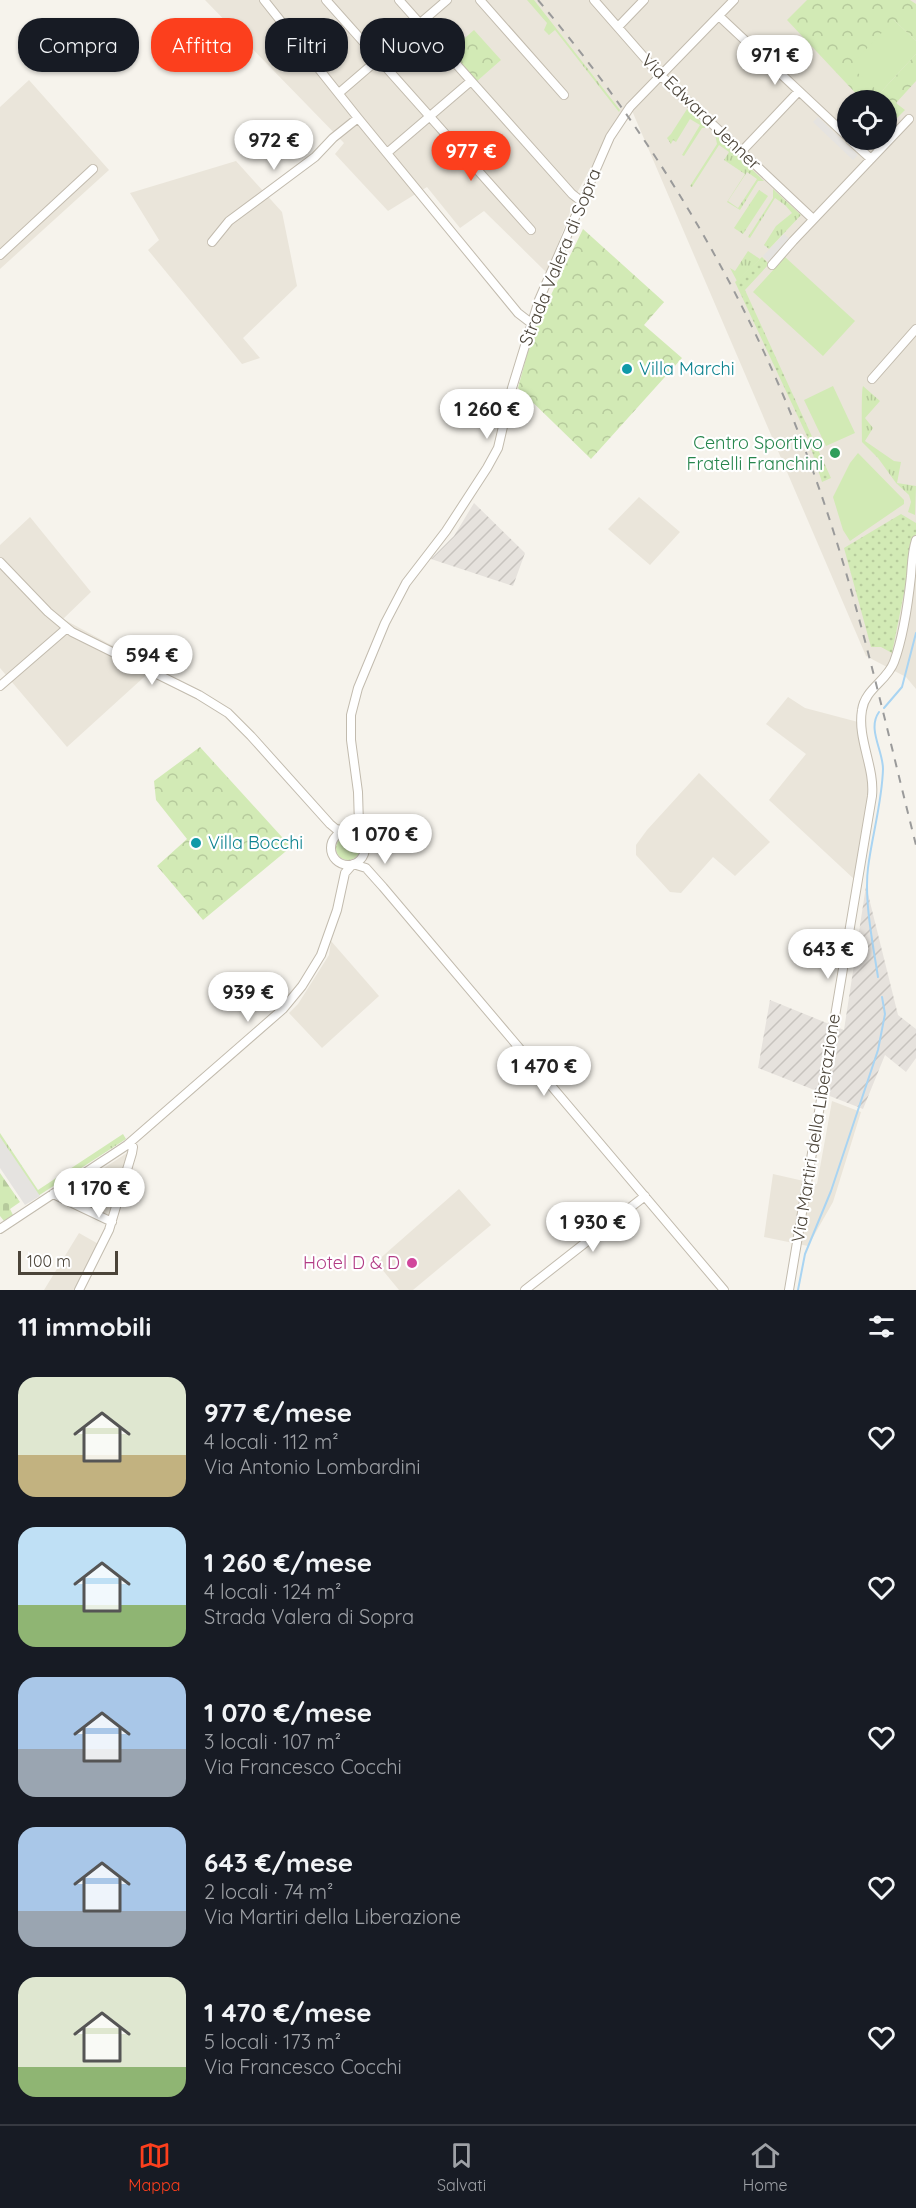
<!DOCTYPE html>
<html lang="it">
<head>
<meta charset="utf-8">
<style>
	body { margin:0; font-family:Quicksand,sans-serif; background:#242831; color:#f1f3f6; height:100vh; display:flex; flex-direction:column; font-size:22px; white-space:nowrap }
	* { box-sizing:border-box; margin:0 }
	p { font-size:20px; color:#9ea1a6 }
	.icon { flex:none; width:33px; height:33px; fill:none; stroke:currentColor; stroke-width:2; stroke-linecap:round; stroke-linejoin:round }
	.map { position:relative; height:1290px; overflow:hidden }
	.side { display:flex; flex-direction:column; background:#171b24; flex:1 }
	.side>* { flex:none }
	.guide { position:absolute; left:18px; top:18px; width:600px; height:54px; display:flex; gap:12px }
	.fabs { position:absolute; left:837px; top:90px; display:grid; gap:12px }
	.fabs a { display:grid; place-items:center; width:60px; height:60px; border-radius:50%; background:#171b24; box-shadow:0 2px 4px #0004; font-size:30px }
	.scale { position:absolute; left:18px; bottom:15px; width:100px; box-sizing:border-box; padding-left:6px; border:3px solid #4b4439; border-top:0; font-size:16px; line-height:21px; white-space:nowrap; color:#4b4439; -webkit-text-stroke:4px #fff; paint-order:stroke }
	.price { position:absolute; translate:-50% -51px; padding:0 14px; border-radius:21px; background:#fff; color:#222; font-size:20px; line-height:39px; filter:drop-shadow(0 2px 3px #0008) }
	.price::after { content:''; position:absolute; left:50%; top:36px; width:18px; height:14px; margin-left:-9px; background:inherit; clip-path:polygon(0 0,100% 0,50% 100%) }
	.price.active { background:#fc3f1d; color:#fff }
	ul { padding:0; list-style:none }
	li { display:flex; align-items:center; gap:18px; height:150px; padding:0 18px }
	li span { display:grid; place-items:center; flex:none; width:168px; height:120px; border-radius:18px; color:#555 }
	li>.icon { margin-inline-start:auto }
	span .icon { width:72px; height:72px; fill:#fffc; stroke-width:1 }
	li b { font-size:26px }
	h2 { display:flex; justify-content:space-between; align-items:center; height:72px; padding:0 18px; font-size:26px }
	.tag { padding:0 21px; border-radius:24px; background:#171b24; box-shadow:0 2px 4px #0004; font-size:21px; line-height:54px }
	.tag.active { background:#fc3f1d; color:#fff }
	.tab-bar { display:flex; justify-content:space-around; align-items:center; height:84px; border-top:2px solid #363941; background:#171b24; font-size:16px; color:#9ea1a6 }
	.tab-bar a { display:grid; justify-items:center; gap:3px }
	.tab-bar .active { color:#fc3f1d }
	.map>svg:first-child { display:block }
	.residential { fill:#eae5da; fill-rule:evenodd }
	.industrial { fill:url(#industrial-furrows) }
	.grass { fill:url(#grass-tufts); fill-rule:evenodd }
	.cemetery { fill:url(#cemetery-stones) }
	.park { fill:url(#park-crowns) }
	.garden { fill:url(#garden-dots) }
	.pitch { fill:#d2eab5 }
	.parking { fill:#e5e3e0 }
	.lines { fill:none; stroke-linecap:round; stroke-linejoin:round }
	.stream { stroke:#a9d4f2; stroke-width:2 }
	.minor-casing { stroke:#c2bbae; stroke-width:10 }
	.minor { stroke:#fff; stroke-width:8 }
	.rail { stroke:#9a9a9a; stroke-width:2; stroke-dasharray:8 8; stroke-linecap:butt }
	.culture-dot { fill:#0f9aa8; stroke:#fff; stroke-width:2 }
	.leisure-dot { fill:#2e9e5b; stroke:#fff; stroke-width:2 }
	.hotel-dot { fill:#d1479c; stroke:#fff; stroke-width:2 }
	.labels { text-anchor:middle; stroke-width:4.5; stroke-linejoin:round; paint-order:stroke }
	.street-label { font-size:18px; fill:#4b4439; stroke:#fff }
	.culture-label { font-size:18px; fill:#0d838f; stroke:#fff; text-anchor:start }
	.leisure-label { font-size:18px; fill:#27864d; stroke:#fff; text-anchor:end }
	.hotel-label { font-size:18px; fill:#b23c85; stroke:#fff; text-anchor:end }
</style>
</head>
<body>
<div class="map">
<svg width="916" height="1290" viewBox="0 0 916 1290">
	<defs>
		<pattern id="industrial-furrows" width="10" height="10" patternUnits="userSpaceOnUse" patternTransform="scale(1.5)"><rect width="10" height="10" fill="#e6e2dd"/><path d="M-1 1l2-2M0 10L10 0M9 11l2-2" fill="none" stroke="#c7c3be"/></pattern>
		<pattern id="grass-tufts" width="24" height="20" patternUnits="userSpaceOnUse" patternTransform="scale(1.5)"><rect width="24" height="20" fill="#d2eab5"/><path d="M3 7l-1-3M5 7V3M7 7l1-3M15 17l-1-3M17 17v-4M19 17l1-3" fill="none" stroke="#b6ca9c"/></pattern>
		<pattern id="cemetery-stones" width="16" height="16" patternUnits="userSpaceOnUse" patternTransform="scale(1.5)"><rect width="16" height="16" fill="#d2eab5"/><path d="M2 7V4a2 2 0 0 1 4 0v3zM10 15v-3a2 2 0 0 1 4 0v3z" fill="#b6ca9c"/></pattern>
		<pattern id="park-crowns" width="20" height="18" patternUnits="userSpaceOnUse" patternTransform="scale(1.5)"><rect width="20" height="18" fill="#d2eab5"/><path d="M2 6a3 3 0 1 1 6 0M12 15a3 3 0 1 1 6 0" fill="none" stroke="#b6ca9c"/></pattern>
		<pattern id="garden-dots" width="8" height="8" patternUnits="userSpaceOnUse" patternTransform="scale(1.5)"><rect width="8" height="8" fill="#d2eab5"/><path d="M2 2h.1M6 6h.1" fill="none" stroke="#b6ca9c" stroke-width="1.8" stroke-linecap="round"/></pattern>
	</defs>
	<rect width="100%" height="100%" fill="#f6f3ec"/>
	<!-- residential -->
	<path class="residential" d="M 205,0 L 916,0 L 916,689 L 906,677 L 866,656 L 630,106 L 618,118 L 578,191 L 547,273 L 484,211 L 460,228 L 427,187 L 388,211 L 335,154 L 344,143 ZM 848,100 L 886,100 L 886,140 L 848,140 Z
		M 29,80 L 109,170 L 0,269 L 0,107 Z
		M 236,161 L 282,212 L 297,286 L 243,338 L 260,358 L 242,364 L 148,250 L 159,240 L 130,193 Z
		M 639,497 L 680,532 L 650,565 L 608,529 Z
		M 30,517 L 91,592 L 63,619 L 154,668 L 67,747 L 0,668 L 0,545 Z
		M 788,697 L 805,708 L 858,722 L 868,767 L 870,790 L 854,879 L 769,800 L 806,754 L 766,724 Z
		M 699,773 L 770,842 L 735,876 L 713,857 L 681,893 L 670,892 L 636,855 L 636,845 L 647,830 Z
		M 331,941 L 379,996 L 322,1048 L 289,1013 L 298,1004 L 329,955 Z
		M 832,1101 L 861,1112 L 833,1202 L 808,1246 L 764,1237 L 773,1174 L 817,1184 Z
		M 127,1153 L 119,1184 L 113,1197 L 115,1199 L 110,1217 L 107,1218 L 61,1196 Z
		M 459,1189 L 491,1225 L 413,1290 L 399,1290 L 376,1262 Z
		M 79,1233 L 102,1246 L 78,1290 L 44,1290 Z"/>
	<!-- industrial -->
	<path class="industrial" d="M 474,503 L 525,553 L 513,586 L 431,559 L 454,536 Z
		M 866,886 L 898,1015 L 916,1029 L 916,1058 L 906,1072 L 885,1055 L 863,1109 L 758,1068 L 770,1000 L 844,1030 Z"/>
	<!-- grass -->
	<path class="grass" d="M 527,0 L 534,0 L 620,110 L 619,112 L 555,30 L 549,35 L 544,30 L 547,23 Z
		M 687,109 L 708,128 L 702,128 L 684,156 L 682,155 L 700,125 L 690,119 L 676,142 L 673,140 L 671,144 L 667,138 L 671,134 Z
		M 715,134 L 764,181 L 758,181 L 740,210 L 727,202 L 745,174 L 724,160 L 729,152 L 719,145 L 692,187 L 690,186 L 717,144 ZM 747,172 L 757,179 L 738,208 L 728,201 Z
		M 773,189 L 801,215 L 769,249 L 764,245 L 776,226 L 792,213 L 785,205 L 775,198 L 750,238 L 748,237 L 773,198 Z
		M 759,190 L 768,196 L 743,234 L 734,228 Z
		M 748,251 L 760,259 L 737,281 L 730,268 L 735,271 Z
		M 863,386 L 880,401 L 865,418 L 873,428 L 865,441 L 894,461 L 901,462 L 897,483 L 916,486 L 915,515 L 908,512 L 911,502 L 909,495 L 896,483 L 878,458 L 862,442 C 862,435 861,390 863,386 Z
		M336 848a12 12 0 1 1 24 0a12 12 0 1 1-24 0Z
		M 0,1133 L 38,1190 L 123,1134 L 126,1139 L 38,1196 L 0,1138 Z"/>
	<!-- cemetery -->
	<path class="cemetery" d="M 0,1173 L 20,1202 L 10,1209 L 13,1215 L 4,1221 L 0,1216 Z"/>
	<!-- park -->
	<path class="park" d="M 807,0 L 910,0 L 916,4 L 916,41 L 894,20 L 880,93 L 916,54 L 916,81 L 896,103 L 905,110 L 887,128 L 886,100 L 862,100 L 787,20 Z
		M 474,30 L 501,60 L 476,82 L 449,52 Z
		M 583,229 L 664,302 L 644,325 L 682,358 L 591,459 L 518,388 L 533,332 Z
		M 200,747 L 291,847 L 203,920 L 157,866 L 187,839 L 156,800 L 154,781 Z"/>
	<!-- garden -->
	<path class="garden" d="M 762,257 L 769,264 L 745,290 L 831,478 L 822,482 L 807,436 L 735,282 Z
		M 901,514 L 916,523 L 916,533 L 892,653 L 881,647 L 871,647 L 844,548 Z"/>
	<!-- pitch -->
	<path class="pitch" d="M 894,20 L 916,41 L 916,54 L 880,93 L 850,66 Z
		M 785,257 L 855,321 L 823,356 L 753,292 Z
		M 833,386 L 855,433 L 826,446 L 804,400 Z
		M 858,453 L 904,500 L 904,504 L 850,541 L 843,530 L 833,497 L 850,463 Z"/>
	<!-- parking -->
	<path class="parking" d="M 818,117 L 858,155 L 853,160 L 813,122 Z
		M 784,234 L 790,239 L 769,262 L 763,256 Z
		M 0,1137 L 40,1196 L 25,1205 L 0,1168 Z"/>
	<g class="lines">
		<!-- stream -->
		<path class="stream" d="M 884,708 L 902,687 L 916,633
			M 878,977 C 873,945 864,900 868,868 C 872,835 882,803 883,769 C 883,750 867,729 879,712
			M 798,1290 L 805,1254 L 831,1191 L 878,1050 L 885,1014 L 882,997"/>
		<!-- minor casing -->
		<g class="minor-casing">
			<path id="minor" d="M 264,0 L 358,118 L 518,313 L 531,323
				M 326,0 L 531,230
				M 399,0 L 572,194 L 581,201
				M 480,0 L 564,95
				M 594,0 L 657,72 L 813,219
				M 719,16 L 848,137
				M 618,27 L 644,0
				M 339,93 L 447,0
				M 850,140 L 871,159
				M 742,151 L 799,91
				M 387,153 L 471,81
				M 212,242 L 229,221 L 315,157 L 333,138 L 358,118
				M 0,255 L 93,169
				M 772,265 L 793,241 L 909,119
				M 872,379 L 916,329
				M 0,562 L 48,612 L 72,632 L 199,695 L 228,713 L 251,736 L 330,824 L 336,829 L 345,831
				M 0,686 L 67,628
				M331 848a17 17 0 1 1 34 0a17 17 0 1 1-34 0Z
				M 362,837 L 359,825 L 358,792 L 351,740 L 351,715 L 358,688 L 385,623 L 406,583 L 446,531 L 487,468 L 498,448 L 512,388 L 539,300 L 610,137 L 630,107 L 734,0
				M 353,864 L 366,868 L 383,887 L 724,1290
				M 53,1194 L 112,1222
				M 0,1229 L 127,1145 L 283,1009 L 302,986 L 321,955 L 337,910 L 345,873 L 352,865
				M 79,1290 L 109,1230 L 132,1153 L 133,1147 L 130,1143
				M 525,1290 L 645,1196
				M 789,1290 L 872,796 C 875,767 857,739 862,710 C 865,689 887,681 894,662 C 904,635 908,604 911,576 C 912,564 912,552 916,540"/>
		</g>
		<!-- minor -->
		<use href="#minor" class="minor"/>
		<!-- rail -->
		<path class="rail" d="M 538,0 C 661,145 758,311 820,491 C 860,606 886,727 916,845"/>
	</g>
	<!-- markers -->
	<g class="culture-dot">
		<circle cx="627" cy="369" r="6"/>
		<circle cx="196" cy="843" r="6"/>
	</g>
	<circle class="leisure-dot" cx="835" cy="453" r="6"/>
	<circle class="hotel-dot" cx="412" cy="1263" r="6"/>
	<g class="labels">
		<!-- street labels -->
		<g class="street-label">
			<text transform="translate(701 112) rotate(44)" y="6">Via Edward Jenner</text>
			<text transform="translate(560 257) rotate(-68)" y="6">Strada Valera di Sopra</text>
			<text transform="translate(816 1128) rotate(-81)" y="6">Via Martiri della Liberazione</text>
		</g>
		<!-- culture labels -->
		<g class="culture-label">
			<text x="639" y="375">Villa Marchi</text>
			<text x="208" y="849">Villa Bocchi</text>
		</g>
		<!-- leisure labels -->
		<g class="leisure-label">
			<text x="823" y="449">Centro Sportivo<tspan x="823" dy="21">Fratelli Franchini</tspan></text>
		</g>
		<!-- hotel labels -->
		<g class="hotel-label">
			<text x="400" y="1269">Hotel D &amp; D</text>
		</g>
	</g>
</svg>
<div class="fabs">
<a><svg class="icon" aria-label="locate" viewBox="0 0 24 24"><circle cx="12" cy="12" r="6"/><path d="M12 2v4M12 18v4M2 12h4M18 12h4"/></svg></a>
</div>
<div class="scale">100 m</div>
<b class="price" style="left:775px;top:86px">971 €</b>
<b class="price" style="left:274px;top:171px">972 €</b>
<b class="price active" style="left:471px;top:182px">977 €</b>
<b class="price" style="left:487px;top:440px">1 260 €</b>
<b class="price" style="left:152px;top:686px">594 €</b>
<b class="price" style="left:385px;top:865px">1 070 €</b>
<b class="price" style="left:828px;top:980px">643 €</b>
<b class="price" style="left:248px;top:1023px">939 €</b>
<b class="price" style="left:544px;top:1097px">1 470 €</b>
<b class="price" style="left:99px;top:1219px">1 170 €</b>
<b class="price" style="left:593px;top:1253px">1 930 €</b>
<div class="guide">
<a class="tag">Compra</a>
<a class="tag active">Affitta</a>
<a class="tag">Filtri</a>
<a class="tag">Nuovo</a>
</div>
</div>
<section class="side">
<h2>11 immobili<svg class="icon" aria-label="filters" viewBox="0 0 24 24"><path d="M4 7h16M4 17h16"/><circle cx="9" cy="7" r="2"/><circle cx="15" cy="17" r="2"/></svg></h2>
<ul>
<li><span style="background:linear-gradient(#dfe7d0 65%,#c2b280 0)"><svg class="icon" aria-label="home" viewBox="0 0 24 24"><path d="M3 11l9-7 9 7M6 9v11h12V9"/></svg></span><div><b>977 €/mese</b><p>4 locali · 112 m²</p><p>Via Antonio Lombardini</p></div><svg class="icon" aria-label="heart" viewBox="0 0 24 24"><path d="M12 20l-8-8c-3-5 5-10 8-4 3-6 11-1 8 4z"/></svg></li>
<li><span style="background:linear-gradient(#bfe0f5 65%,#8fb573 0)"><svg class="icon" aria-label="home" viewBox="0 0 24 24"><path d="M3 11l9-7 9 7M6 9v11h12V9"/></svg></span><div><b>1 260 €/mese</b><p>4 locali · 124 m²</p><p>Strada Valera di Sopra</p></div><svg class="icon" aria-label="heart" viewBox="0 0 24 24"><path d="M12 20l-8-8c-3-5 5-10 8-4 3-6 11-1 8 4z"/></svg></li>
<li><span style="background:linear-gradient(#a9c7e8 60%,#9aa5b1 0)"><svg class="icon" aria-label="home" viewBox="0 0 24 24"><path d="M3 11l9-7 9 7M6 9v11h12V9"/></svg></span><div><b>1 070 €/mese</b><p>3 locali · 107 m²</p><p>Via Francesco Cocchi</p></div><svg class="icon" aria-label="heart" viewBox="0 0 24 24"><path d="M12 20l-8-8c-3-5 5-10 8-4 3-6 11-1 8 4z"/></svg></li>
<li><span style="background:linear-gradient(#a9c7e8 70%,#9aa5b1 0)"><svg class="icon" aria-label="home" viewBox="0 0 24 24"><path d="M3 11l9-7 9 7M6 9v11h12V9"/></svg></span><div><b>643 €/mese</b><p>2 locali · 74 m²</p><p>Via Martiri della Liberazione</p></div><svg class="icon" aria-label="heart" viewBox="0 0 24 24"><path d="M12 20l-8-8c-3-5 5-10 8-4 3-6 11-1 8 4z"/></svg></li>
<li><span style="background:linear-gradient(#dfe7d0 75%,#8fb573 0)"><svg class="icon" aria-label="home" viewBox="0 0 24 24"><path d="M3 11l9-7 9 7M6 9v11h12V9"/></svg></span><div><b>1 470 €/mese</b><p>5 locali · 173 m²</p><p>Via Francesco Cocchi</p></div><svg class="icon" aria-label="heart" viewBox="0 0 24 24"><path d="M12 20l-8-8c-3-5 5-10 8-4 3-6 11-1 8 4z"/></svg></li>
</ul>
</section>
<nav class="tab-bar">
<a class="active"><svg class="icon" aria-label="map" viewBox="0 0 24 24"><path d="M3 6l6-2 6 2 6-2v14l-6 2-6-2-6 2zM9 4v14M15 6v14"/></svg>Mappa</a>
<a><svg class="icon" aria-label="saved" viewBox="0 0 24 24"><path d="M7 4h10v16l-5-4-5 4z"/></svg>Salvati</a>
<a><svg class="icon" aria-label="home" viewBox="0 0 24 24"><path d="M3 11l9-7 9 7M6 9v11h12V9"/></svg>Home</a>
</nav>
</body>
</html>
